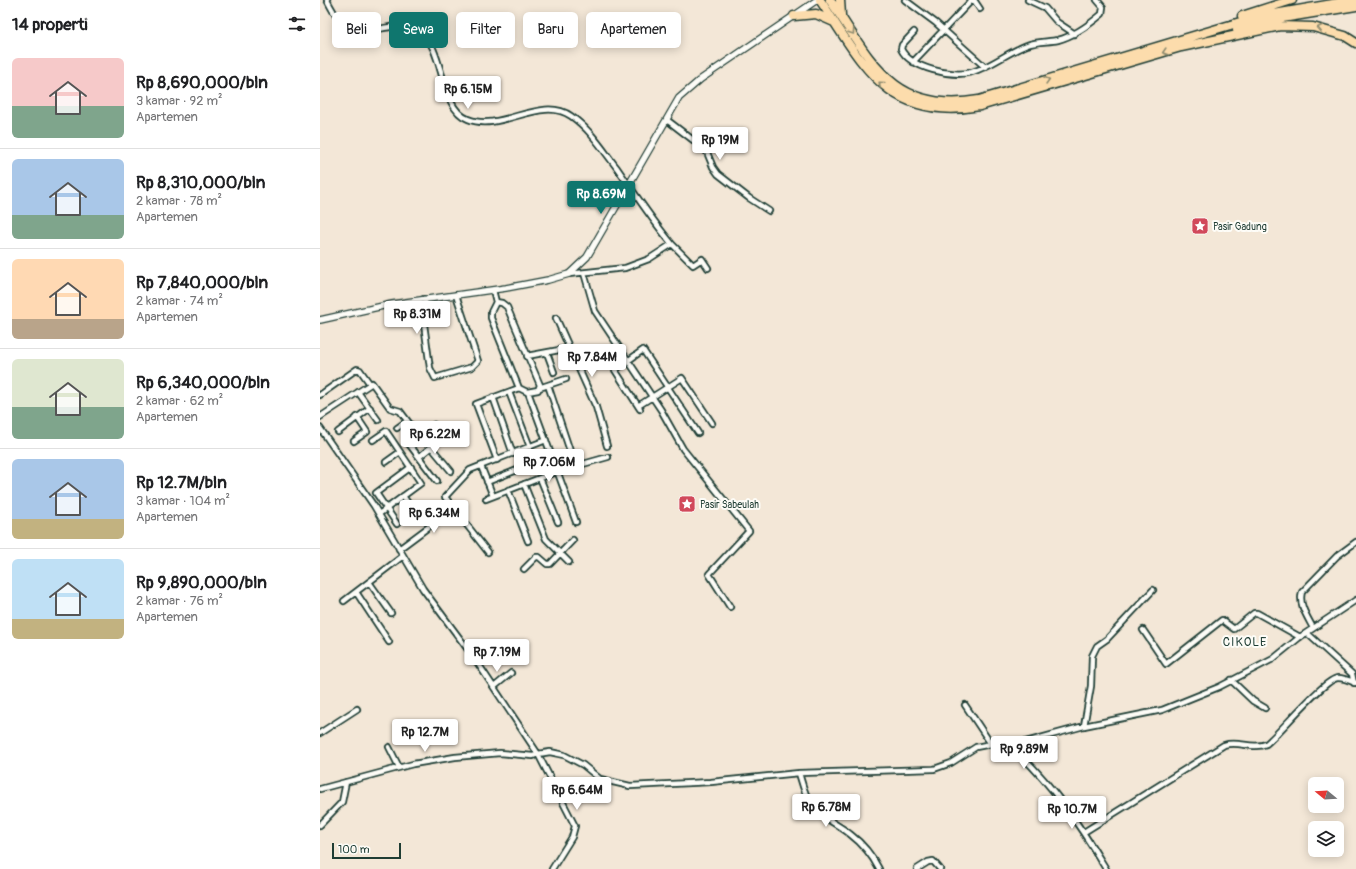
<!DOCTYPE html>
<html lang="id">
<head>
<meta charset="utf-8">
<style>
	body { margin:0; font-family:Pangolin,sans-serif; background:#f2f2f2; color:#202124; height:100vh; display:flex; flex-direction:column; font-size:15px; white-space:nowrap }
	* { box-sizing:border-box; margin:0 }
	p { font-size:13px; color:#757577 }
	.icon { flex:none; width:22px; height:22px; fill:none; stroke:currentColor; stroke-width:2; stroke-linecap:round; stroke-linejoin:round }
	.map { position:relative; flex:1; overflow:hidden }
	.panel { display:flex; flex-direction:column; background:#fff; width:320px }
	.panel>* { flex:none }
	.banner { position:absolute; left:12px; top:12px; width:380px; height:36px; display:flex; gap:8px }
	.needle { width:26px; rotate:288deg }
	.tools { position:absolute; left:988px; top:777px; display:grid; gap:8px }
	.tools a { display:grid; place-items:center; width:36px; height:36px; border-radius:6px; background:#fff; box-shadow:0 2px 10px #0003; font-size:20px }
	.scale { position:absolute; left:12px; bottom:10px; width:69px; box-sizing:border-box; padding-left:4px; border:2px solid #1f3d34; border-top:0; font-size:11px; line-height:14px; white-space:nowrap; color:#1f3d34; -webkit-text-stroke:3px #fdfcf7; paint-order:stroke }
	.price { position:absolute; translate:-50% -34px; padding:0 9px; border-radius:4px; background:#fff; color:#222; font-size:13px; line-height:26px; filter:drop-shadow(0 1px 2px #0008) }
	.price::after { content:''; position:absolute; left:50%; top:24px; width:12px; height:9px; margin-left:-6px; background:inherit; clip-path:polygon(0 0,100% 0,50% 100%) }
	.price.on { background:#0f766e; color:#fff }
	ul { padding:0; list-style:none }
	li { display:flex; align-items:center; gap:12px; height:100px; padding:0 12px }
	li+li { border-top:1px solid #e0e0e0 }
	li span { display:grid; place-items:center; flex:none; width:112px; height:80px; border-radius:6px; color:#555 }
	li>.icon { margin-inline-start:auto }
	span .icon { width:48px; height:48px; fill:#fffc; stroke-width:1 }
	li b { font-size:17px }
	h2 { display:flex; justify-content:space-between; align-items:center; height:48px; padding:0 12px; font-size:17px }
	.pill { padding:0 14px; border-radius:6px; background:#fff; box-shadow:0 2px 10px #0003; font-size:14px; line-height:36px }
	.pill.on { background:#0f766e; color:#fff }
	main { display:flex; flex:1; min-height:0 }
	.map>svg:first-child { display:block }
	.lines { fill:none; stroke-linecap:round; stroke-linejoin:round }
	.minor-casing { stroke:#1f3d34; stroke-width:8 }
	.tertiary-casing { stroke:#1f3d34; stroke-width:8 }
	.motorway-casing { stroke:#1f3d34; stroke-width:11 }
	.minor { stroke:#fdfcf7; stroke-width:4.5 }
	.tertiary { stroke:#fdfcf7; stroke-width:5.5 }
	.motorway { stroke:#fcdcac; stroke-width:8 }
	.oneway { stroke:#8e8c70 }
	.labels { text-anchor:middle; stroke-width:4; stroke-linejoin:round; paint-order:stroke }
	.poi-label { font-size:10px; fill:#1f3d34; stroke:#fdfcf7; text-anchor:start }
	.quarter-label { font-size:12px; letter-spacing:1px; fill:#1f3d34; stroke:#fdfcf7 }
</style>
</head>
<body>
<main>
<section class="panel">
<h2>14 properti<svg class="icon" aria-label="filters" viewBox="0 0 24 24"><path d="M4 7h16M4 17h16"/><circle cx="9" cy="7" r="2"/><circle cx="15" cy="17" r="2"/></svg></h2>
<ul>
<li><span style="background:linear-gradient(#f6c9c9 60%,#7fa58c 0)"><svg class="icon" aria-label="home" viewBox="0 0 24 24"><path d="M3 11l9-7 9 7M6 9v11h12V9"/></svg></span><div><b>Rp 8,690,000/bln</b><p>3 kamar · 92 m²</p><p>Apartemen</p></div></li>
<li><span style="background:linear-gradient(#a9c7e8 70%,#7fa58c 0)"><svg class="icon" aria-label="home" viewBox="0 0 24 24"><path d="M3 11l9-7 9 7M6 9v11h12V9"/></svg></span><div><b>Rp 8,310,000/bln</b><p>2 kamar · 78 m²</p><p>Apartemen</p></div></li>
<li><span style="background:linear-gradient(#ffd9b3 75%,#b9a48a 0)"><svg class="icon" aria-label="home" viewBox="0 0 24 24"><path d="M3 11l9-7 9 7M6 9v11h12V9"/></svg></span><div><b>Rp 7,840,000/bln</b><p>2 kamar · 74 m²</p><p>Apartemen</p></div></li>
<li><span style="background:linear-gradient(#dfe7d0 60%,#7fa58c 0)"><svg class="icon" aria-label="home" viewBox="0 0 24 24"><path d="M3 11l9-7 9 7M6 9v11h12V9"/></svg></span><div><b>Rp 6,340,000/bln</b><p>2 kamar · 62 m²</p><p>Apartemen</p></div></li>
<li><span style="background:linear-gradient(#a9c7e8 75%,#c2b280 0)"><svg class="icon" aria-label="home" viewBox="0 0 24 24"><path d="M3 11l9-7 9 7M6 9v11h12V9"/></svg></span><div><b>Rp 12.7M/bln</b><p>3 kamar · 104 m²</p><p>Apartemen</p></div></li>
<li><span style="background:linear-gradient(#bfe0f5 75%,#c2b280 0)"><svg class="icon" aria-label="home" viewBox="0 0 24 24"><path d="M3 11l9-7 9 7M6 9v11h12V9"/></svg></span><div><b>Rp 9,890,000/bln</b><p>2 kamar · 76 m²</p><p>Apartemen</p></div></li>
</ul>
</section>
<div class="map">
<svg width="1036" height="869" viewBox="0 0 1036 869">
	<rect width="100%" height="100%" fill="#f3e7d7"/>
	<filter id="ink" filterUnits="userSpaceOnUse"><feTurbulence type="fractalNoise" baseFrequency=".025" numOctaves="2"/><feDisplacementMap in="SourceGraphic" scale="8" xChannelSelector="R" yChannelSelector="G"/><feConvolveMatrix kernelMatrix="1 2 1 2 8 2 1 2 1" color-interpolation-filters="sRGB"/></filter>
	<g filter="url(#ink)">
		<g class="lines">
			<!-- minor casing -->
			<g class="minor-casing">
				<path id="minor" d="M 7,0 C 28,41 34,33 75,26 C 83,25 91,25 98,29 C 126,48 118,107 148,119 C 181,133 221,95 251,116 C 271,130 283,150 297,168 C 315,194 332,220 352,244 L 329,259 L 305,268 L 249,274
					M 585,0 L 616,23 L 665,67
					M 654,0 L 660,9
					M 708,0 L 725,8 L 737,22 L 755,34
					M 594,32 L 582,45 L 581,49 C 590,68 633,78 652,72 C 672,66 688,52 707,45 C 717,41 728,42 738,40 C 754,36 769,25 782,14 L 783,7 L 777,0
					M 593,62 L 652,0
					M 347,120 L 386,150 L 393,167 L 398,174 L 429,198 L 449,211
					M 352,244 L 373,265 L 382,259 L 388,268
					M 264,273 L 275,311 L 341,410 L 363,449 L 429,531 L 389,574 L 410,607
					M 173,290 L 176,302 L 171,312 L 171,318 L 199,388 L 207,392 L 218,390 L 220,385 L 187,307 L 182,303 L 176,302
					M 104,299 L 108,315 L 104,324 L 110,368 L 115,378 L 152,367 L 158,361 L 136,295
					M 236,318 L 276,407 L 287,446
					M 227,353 L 234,372
					M 207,356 L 250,348
					M 228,385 L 255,466
					M 219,388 L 246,379
					M 38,392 L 58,420
					M 189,392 L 210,447
					M 208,392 L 256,522
					M 0,395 L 37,369 L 40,370 L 50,384
					M 173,397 L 193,454
					M 318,406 L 362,378 L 392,423
					M 320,409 L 295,370 L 323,350 L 378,433
					M 0,417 L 52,383 L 70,408 L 80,411 L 99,436
					M 114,425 L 89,444 L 117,481
					M 0,428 L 54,506 L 103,589 L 155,659 L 218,754 L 230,752 L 244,755 L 263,765 L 280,779 L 310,786 L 391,782 L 479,773 L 614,769 L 631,763 L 656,747 L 671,744 L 691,746 L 764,726 L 842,710 L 899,687 L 953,659 L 980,637 L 1036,600
					M 77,428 L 87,421
					M 18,432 L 50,408
					M 53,440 L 66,431 L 101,483 L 59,514
					M 34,441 L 47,432 L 37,417
					M 111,447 L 131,471
					M 99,457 L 121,439
					M 177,460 L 156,404 L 199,388
					M 66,462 L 80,452
					M 161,466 L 173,496
					M 220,478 L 238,522
					M 167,482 L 232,456
					M 204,484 L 226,539 L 249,562
					M 188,490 L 208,541
					M 83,496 L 95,513
					M 166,499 L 238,471 L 288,457
					M 118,520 L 133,507
					M 77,524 L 56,493 L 91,467
					M 79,549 L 118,520 L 110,510
					M 168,552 L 125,497 L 150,470 L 226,440
					M 204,569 L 216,557 L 219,557 L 227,564 L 230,564 L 253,540
					M 49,582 L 71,613
					M 36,592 L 69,642
					M 24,601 L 83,556
					M 993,628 C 988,618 978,604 982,592 L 1017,556 L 1036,542
					M 823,630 L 846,664 L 902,620 L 914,629 L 934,613 L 937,613 L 980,637
					M 987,633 L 1032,674 L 1034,683
					M 911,680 L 933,701 L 945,708
					M 174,687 L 191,673
					M 645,705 L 671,744
					M 764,726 L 771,686 L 772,656 L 777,646 L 787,639 L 833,590
					M 0,733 L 37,709
					M 691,746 C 730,781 759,824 786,869
					M 69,747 L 79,767
					M 479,773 C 482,783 485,796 491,804 C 501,818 518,824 530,834 C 543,844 552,855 559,869
					M 0,789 L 93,764 L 135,757 L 180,753 L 213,756 L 218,754 L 255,826 L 252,837 L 232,869
					M 0,825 L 22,802 L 26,782
					M 764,832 L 904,745 C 918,740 932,750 946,744 C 960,733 1005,678 1018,678 C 1024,678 1031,681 1036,683
					M 597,869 L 608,862 L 613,861 L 620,869"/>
			</g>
			<!-- tertiary casing -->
			<g class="tertiary-casing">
				<path id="tertiary" d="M 0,320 L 72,304 L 186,288 L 228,280 L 249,274 L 267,257 L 359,98 L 381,79 L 497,0"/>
			</g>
			<!-- motorway casing -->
			<g class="motorway-casing">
				<path id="motorway" d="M 500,0 C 544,66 568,122 660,106 L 861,47 L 960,26 L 993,27 L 1025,36 L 1036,43
					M 510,0 C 551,61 573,115 659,100 L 937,17 L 1036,0
					M 520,0 L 521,15
					M 474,16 L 496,14 L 514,22
					M 922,16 L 972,0
					M 917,30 L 956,19 L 1036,6"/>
			</g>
			<!-- minor -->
			<use href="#minor" class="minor"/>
			<!-- tertiary -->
			<use href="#tertiary" class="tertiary"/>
			<!-- motorway -->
			<use href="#motorway" class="motorway"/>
		</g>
		<!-- one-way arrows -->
		<defs><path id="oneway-chevron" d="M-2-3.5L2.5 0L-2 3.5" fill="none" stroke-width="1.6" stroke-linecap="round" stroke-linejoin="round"/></defs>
		<g class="oneway">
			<use href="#oneway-chevron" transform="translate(1000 28) rotate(-167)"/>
			<use href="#oneway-chevron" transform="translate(532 32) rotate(56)"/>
			<use href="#oneway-chevron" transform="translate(845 52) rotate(163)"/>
			<use href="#oneway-chevron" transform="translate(727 80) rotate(-16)"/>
			<use href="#oneway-chevron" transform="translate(561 84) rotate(-139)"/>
		</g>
	</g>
	<!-- icons -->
	<defs>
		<g id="sight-square" transform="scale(0.9)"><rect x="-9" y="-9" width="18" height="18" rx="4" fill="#d1495b" stroke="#fdfcf7"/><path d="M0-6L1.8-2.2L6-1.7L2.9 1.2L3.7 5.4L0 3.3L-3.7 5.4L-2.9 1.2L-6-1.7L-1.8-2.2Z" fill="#fff"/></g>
	</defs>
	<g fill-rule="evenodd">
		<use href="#sight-square" x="880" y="226"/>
		<use href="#sight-square" x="367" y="504"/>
	</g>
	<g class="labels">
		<!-- poi labels -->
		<g class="poi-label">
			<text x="893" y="230">Pasir Gadung</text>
			<text x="380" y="508">Pasir Sabeulah</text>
		</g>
		<!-- quarter labels -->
		<g class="quarter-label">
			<text x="925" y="646">CIKOLE</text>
		</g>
	</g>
</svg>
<div class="tools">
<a><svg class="needle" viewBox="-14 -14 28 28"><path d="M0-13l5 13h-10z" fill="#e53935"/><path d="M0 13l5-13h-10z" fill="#757577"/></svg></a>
<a><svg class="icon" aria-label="layers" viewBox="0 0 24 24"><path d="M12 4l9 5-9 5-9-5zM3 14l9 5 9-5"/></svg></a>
</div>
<div class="scale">100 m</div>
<b class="price" style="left:148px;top:110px">Rp 6.15M</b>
<b class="price" style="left:400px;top:161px">Rp 19M</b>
<b class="price on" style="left:281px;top:215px">Rp 8.69M</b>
<b class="price" style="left:97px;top:335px">Rp 8.31M</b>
<b class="price" style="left:272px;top:378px">Rp 7.84M</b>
<b class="price" style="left:115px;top:455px">Rp 6.22M</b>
<b class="price" style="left:229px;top:483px">Rp 7.06M</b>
<b class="price" style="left:114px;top:534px">Rp 6.34M</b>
<b class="price" style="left:177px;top:673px">Rp 7.19M</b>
<b class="price" style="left:105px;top:753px">Rp 12.7M</b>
<b class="price" style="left:704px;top:770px">Rp 9.89M</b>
<b class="price" style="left:257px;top:811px">Rp 6.64M</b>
<b class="price" style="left:506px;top:828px">Rp 6.78M</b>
<b class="price" style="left:752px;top:830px">Rp 10.7M</b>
<div class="banner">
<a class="pill">Beli</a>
<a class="pill on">Sewa</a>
<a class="pill">Filter</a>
<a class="pill">Baru</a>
<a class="pill">Apartemen</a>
</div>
</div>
</main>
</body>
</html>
